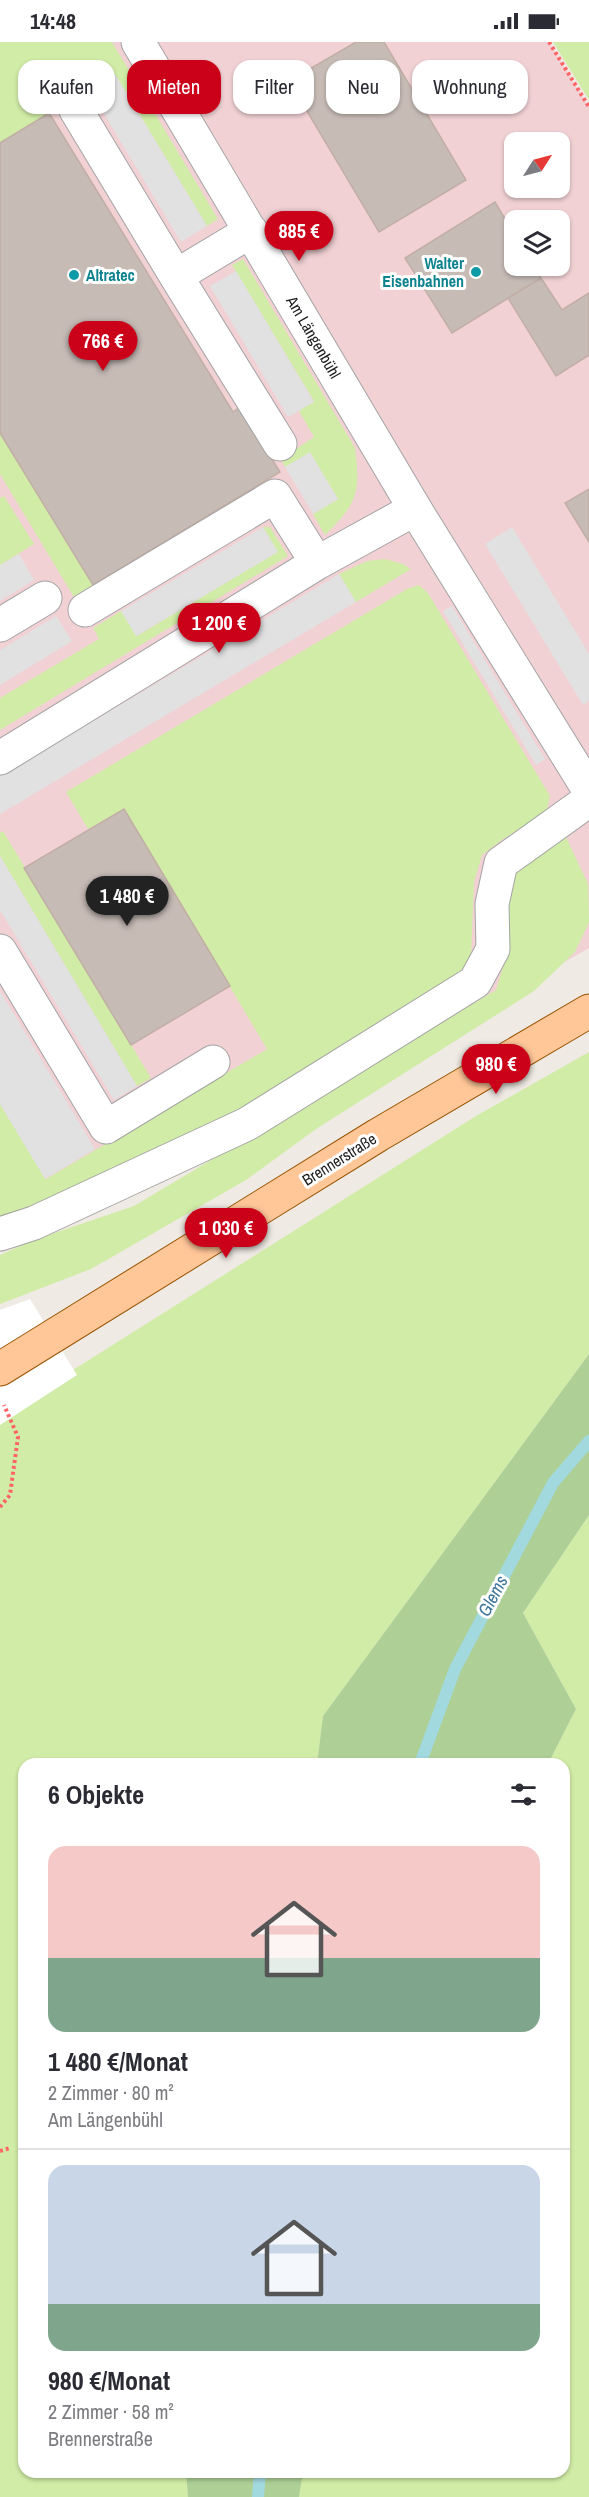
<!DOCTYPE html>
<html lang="de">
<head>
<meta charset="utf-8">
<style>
	body { margin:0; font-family:"Archivo Narrow",sans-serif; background:#f2f2f3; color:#2b2b33; height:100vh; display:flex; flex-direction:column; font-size:22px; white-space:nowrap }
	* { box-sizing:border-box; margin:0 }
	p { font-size:20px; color:#7c7c81 }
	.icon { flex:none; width:33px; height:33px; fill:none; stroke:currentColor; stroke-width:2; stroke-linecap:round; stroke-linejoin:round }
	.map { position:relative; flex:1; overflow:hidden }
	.panel { position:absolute; left:18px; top:1716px; width:552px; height:720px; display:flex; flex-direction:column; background:#fff; border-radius:18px; box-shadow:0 2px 4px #0004 }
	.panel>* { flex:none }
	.hud { position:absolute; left:18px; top:18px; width:554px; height:54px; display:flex; gap:12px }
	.needle { width:39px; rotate:54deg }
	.buttons { position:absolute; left:504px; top:90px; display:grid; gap:12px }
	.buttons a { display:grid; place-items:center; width:66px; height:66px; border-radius:12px; background:#fff; box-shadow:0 2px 4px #0004; font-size:30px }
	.price { position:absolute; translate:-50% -51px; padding:0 14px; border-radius:21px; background:#cb0019; color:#fff; font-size:20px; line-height:39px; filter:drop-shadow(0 2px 3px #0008) }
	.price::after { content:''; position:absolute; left:50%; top:36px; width:18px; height:14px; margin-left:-9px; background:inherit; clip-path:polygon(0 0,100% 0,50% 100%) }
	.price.selected { background:#222; color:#fff }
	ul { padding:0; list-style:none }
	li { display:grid; align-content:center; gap:12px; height:318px; padding:0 30px }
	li+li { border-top:2px solid #e1e1e2 }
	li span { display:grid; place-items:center; height:186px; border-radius:18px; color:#555 }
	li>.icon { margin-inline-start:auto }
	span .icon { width:108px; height:108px; fill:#fffc; stroke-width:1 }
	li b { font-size:26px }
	h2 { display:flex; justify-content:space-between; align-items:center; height:72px; padding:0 30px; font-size:26px }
	.pill { padding:0 21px; border-radius:18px; background:#fff; box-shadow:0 2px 4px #0004; font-size:21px; line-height:54px }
	.pill.selected { background:#cb0019; color:#fff }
	.status { display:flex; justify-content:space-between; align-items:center; height:42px; padding:0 30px; background:#fff; direction:ltr }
	.status svg { height:16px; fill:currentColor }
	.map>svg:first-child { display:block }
	.commercial { fill:#f1d1d4; fill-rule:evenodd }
	.grass { fill:#d1eca6 }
	.forest { fill:#aed096 }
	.parking { fill:#e1e1e1 }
	.pier { fill:#fff }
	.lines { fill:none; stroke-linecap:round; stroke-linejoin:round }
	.stream { stroke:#a1d9df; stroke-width:12 }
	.building { fill:#c7bbb6; stroke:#c1aea5; stroke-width:1.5 }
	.minor-casing { stroke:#a4a4a4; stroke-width:35 }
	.major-casing { stroke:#975300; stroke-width:35 }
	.path { stroke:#ff6467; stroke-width:4; stroke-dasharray:3 3; stroke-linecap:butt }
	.minor { stroke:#fff; stroke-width:33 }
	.major { stroke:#ffc698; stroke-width:33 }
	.culture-dot { fill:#0f9aa8; stroke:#fff; stroke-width:2 }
	.labels { text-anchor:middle; stroke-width:6; stroke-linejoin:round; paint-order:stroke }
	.culture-label { font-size:16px; font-weight:bold; fill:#0d838f; stroke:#fff; text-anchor:end }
	.street-label { font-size:16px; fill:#1d1d1d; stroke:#fff }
	.water-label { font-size:18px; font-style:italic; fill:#3e7799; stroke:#fff }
</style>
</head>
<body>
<div class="status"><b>14:48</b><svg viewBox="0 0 49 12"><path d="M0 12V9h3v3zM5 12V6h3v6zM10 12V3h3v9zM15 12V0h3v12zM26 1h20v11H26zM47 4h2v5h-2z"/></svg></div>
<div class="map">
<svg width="589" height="2455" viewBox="0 0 589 2455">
	<rect width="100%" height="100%" fill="#efeae3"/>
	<!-- commercial -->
	<path class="commercial" d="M 0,0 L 549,0 L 589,65 L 589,906 L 405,1011 L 0,1180 ZM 514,100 L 560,100 L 560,146 L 514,146 ZM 514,178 L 560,178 L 560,224 L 514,224 Z"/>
	<!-- grass -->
	<path class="grass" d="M 0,0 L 112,0 L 218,177 L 207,184 L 115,32 L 0,101 Z
		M 553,0 L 589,0 L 589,58 Z
		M 243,217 L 355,406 C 361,450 357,462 325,493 L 313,472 L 338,457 L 310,411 L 285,425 L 281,417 L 314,395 L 299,369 L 314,359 L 232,223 Z
		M 0,391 L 93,543 L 74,555 L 0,432 Z
		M 4,454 L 34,502 L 0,523 L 0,456 Z
		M 263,485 L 270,485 L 288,514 L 0,688 L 0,656 L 99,597 L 93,586 L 121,569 L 137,594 L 277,510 Z
		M 385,517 L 403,522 L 411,527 L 356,560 L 339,532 L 367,519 Z
		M 419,543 L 428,551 L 550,754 L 547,767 L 539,776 L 503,797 L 482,813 L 474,840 L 471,913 L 457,938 L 286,1038 L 250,1065 L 0,1180 L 0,1062 L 46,1137 L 267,1007 L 124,767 L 88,787 L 66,750 L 407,547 Z
		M 3,789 L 151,1036 L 137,1044 L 0,814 L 0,791 Z
		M 565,793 L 588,842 L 589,880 L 575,910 L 534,949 L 316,1087 L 246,1138 L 91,1227 L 0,1262 L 0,1213 L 34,1198 L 134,1164 L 496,948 L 503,925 L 505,865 L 518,824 Z
		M 589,1010 L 589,1312 L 323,1674 L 317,1722 L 24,1722 L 24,2430 L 186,2430 L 188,2455 L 0,2455 L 0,1374 L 476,1074 Z
		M 589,1473 L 589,2455 L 299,2455 L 303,2430 L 564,2430 L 564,1722 L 548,1722 L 576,1667 L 523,1571 Z"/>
	<!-- forest -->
	<path class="forest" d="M 589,1312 L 589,1473 L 523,1571 L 576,1667 L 548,1722 L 317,1722 L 323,1674 Z
		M 186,2430 L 303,2430 L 299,2455 L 188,2455 Z"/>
	<!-- parking -->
	<path class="parking" d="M 115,32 L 207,184 L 181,200 L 89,47 Z
		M 236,229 L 314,360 L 288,375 L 210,244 Z
		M 310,410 L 338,457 L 313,472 L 285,425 Z
		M 263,485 L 278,510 L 136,594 L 121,569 Z
		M 512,485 L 589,612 L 589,659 L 583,663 L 485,502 Z
		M 19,512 L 34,538 L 0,559 L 0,523 Z
		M 339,532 L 356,560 L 0,772 L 0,735 Z
		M 452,564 L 545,717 L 536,723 L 443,569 Z
		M 56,574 L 72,599 L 0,643 L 0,608 Z
		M 0,814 L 137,1044 L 114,1058 L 0,868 Z
		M 0,949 L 95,1107 L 45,1137 L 0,1062 Z"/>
	<!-- pier -->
	<path class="pier" d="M 30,1257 L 77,1333 L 0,1383 L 0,1268 Z"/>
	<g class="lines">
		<!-- stream -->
		<path class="stream" d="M 420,1722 L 455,1627 L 553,1441 L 589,1399
			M 258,2455 L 260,2430"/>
	</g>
	<!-- building -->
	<path class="building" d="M 356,0 L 384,0 L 466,138 L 379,190 L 289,39 Z
		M 49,71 L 233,370 L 240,365 L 280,430 L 93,543 L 0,391 L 0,101 Z
		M 495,160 L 514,192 L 514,224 L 534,224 L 541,236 L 452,291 L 405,216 Z
		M 541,236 L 562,268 L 589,251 L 589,313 L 556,334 L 508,256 Z
		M 589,447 L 589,500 L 565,461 Z
		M 124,767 L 230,944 L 131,1003 L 24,826 Z"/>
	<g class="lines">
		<!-- minor casing -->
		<g class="minor-casing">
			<path id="minor" d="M 138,0 L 415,467 L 589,748
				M 76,68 L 176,234
				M 251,189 L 176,234 L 280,402
				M 85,568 L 275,454 L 317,521
				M 0,583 L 45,556
				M 0,716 L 317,521 L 415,467
				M 0,909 L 106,1085 L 213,1020
				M 0,1192 L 34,1181 L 247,1082 L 475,940 L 493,907 L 492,862 L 501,821 L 589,758"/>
		</g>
		<!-- major casing -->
		<g class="major-casing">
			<path id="major" d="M 0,1327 L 378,1093 L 589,969"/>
		</g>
		<!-- path -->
		<path class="path" d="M 549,0 L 589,65
			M 0,1465 L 10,1453 L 18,1395 L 4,1363
			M 0,2109 L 10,2106"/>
		<!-- minor -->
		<use href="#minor" class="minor"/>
		<!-- major -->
		<use href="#major" class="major"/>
	</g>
	<!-- markers -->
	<g class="culture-dot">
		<circle cx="476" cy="230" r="6"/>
		<circle cx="74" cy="233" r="6"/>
	</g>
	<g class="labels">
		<!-- culture labels -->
		<g class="culture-label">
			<text x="464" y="227">Walter<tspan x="464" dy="18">Eisenbahnen</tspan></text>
			<text x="86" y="239" text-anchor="start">Altratec</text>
		</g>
		<!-- street labels -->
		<g class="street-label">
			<text transform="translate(314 295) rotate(60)" y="6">Am Längenbühl</text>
			<text transform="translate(339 1117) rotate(-32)" y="6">Brennerstraße</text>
		</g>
		<!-- water labels -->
		<g class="water-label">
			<text transform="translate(493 1554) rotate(-62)" y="6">Glems</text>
		</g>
	</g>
</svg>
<div class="buttons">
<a><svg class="needle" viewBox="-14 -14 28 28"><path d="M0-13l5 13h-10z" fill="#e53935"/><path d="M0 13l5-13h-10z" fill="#7c7c81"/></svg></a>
<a><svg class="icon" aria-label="layers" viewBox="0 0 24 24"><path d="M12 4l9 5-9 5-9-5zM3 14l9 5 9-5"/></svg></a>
</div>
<b class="price" style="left:299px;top:220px">885 €</b>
<b class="price" style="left:103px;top:330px">766 €</b>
<b class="price" style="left:219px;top:612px">1 200 €</b>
<b class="price selected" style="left:127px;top:885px">1 480 €</b>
<b class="price" style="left:496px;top:1053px">980 €</b>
<b class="price" style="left:226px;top:1217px">1 030 €</b>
<div class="hud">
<a class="pill">Kaufen</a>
<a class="pill selected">Mieten</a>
<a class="pill">Filter</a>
<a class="pill">Neu</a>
<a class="pill">Wohnung</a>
</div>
<section class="panel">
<h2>6 Objekte<svg class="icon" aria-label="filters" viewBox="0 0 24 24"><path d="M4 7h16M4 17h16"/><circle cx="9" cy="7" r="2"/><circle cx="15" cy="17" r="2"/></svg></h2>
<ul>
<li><span style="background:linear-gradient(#f6c9c9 60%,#7fa58c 0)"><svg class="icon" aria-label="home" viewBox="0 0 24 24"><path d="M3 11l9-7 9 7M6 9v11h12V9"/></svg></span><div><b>1 480 €/Monat</b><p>2 Zimmer · 80 m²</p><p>Am Längenbühl</p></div></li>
<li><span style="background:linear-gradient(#c9d6e8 75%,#7fa58c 0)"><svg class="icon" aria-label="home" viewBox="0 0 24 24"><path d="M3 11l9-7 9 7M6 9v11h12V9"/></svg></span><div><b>980 €/Monat</b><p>2 Zimmer · 58 m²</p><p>Brennerstraße</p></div></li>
</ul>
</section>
</div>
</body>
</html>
